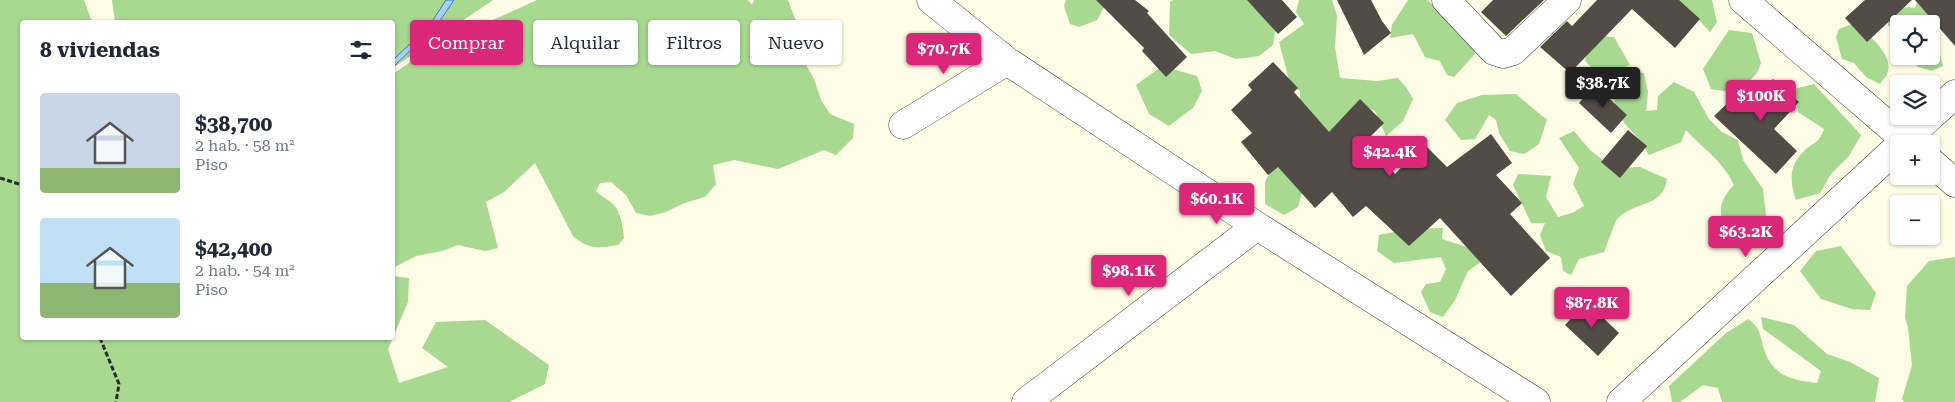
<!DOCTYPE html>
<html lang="es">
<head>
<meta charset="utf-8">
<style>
	body { margin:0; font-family:"Roboto Serif",serif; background:#f6f6f7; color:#1f2937; height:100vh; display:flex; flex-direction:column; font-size:19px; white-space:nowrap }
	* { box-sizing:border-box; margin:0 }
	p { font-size:16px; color:#747a83 }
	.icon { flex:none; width:28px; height:28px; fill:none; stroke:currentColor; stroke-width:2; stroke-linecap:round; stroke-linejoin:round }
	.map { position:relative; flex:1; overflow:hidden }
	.drawer { position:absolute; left:20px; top:20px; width:375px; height:320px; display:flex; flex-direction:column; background:#fff; border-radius:5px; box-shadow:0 1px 4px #0004 }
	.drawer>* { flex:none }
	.banner { position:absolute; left:410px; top:20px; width:475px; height:45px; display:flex; gap:10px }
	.fabs { position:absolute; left:1890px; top:15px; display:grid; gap:10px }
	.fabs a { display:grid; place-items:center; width:50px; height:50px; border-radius:5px; background:#fff; box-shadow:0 1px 4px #0004; font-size:25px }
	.price { position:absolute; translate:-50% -42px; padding:0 11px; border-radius:5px; background:#db2777; color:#fff; font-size:16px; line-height:32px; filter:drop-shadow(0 1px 2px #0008) }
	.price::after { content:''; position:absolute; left:50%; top:30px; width:15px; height:11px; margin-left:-8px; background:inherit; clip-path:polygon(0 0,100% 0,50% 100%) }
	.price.current { background:#222; color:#fff }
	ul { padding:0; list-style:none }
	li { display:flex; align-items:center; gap:15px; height:125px; padding:0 20px }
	li span { display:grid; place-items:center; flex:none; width:140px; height:100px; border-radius:5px; color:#555 }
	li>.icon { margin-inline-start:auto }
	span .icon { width:60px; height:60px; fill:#fffc; stroke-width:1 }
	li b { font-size:21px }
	h2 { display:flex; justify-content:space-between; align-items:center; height:60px; padding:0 20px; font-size:21px }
	.tag { padding:0 18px; border-radius:5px; background:#fff; box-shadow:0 1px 4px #0004; font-size:18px; line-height:45px }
	.tag.current { background:#db2777; color:#fff }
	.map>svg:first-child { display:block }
	.forest { fill:#a7d990 }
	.water { fill:#aad0f6; stroke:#317bce }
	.building { fill:#524c46 }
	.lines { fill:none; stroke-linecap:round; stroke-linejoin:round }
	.minor-casing { stroke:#3c3c3c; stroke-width:29 }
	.path { stroke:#2b2b2b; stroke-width:3; stroke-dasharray:5 2.5; stroke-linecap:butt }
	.minor { stroke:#fff; stroke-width:28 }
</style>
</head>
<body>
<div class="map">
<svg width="1955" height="402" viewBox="0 0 1955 402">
	<rect width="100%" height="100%" fill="#fffde6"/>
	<!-- forest -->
	<path class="forest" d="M 0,0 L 84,0 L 92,22 L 22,22 L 22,338 L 392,338 L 393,276 L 409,278 L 408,302 L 388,349 L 399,383 L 448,367 L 422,348 L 436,322 L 485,320 L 549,365 L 545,384 L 509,402 L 0,402 Z
		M 112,0 L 493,0 L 393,68 L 392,22 L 115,22 Z
		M 537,0 L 748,0 L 752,5 L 754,0 L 788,0 L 802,37 L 805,63 L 814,79 L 821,100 L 830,114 L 854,124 L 853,138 L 836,155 L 824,150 L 778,169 L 734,160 L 713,165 L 716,184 L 705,197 L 684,203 L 666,212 L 650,216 L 636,213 L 626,195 L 611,182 L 600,183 L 596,191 C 601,197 610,200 615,206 C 621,214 623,228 624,238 L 618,245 C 600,248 588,250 573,236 L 535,163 L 504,192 L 486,202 L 498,248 L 485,251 L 458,245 L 442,251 L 416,256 L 393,268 L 393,74 L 429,49 Z
		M 1066,0 L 1108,0 L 1097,20 L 1079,27 L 1070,24 L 1064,6 Z
		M 1173,0 L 1253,0 L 1251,3 L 1275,31 L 1273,45 L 1259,56 L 1236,59 L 1215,51 L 1191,54 L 1169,35 L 1170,2 Z
		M 1299,0 L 1332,0 L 1337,16 L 1335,47 L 1340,78 L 1377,81 L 1398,78 L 1406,87 L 1413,99 L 1403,121 L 1386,136 L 1375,111 L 1359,104 L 1351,150 L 1300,119 L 1300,91 L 1290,84 L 1279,42 L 1304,24 L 1296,12 Z
		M 1408,0 L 1427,0 L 1432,4 L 1453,14 L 1473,35 L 1475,54 L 1454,77 L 1447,75 L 1440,61 L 1425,57 L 1413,34 L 1390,38 L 1392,25 Z
		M 1671,0 L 1712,0 L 1717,22 L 1710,32 L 1689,9 Z
		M 1917,2 L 1940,28 L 1938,47 L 1943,66 L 1932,71 L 1918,67 L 1910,56 L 1931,56 L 1931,24 L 1899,24 L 1899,38 L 1888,25 L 1888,11 L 1908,7 L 1915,8 Z
		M 1854,23 C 1866,32 1896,56 1887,74 C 1886,77 1882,81 1880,84 L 1866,77 L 1854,63 L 1842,59 L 1836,37 L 1839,29 Z
		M 1729,30 L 1752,33 L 1761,63 L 1757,73 L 1743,88 L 1730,92 L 1711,89 L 1703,69 Z
		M 1598,36 L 1614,37 L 1630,65 L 1601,77 L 1585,61 L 1590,41 Z
		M 1162,66 L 1197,76 L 1202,91 L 1193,108 L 1169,126 L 1149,114 L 1136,85 Z
		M 1624,71 L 1644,73 L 1648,92 L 1646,111 L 1657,110 L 1658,96 L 1674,82 L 1694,92 L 1709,119 L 1722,132 L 1738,140 L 1743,160 L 1763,189 L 1767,224 L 1760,232 C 1724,237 1707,212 1734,185 C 1723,161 1703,149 1686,130 L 1681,142 L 1649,155 L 1638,138 L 1625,124 L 1615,105 L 1613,82 Z
		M 1814,84 L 1861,135 L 1849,156 L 1831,174 L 1820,193 L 1796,200 C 1789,180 1789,164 1806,149 C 1816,141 1819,143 1824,129 L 1798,112 L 1794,89 Z
		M 1516,94 L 1542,116 L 1547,119 L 1539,144 L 1524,154 L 1510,151 L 1499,133 L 1496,120 L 1489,115 L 1475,139 L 1461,140 L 1445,120 L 1457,103 L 1482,95 Z
		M 1574,131 L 1590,150 L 1613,168 L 1640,167 L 1667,179 C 1663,208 1634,201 1617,219 C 1615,222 1607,245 1604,252 L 1579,259 L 1571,275 L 1563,271 L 1561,257 L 1546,251 L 1540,235 L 1545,223 L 1531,223 L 1513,185 L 1518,174 L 1551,176 L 1546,197 L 1558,217 L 1572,213 L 1584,206 L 1573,184 L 1579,168 L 1559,138 Z
		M 1275,162 L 1302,193 L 1298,207 L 1284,215 L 1265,204 L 1265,182 Z
		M 1443,228 L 1442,239 L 1467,247 L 1485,259 L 1468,271 L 1455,300 L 1443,317 L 1430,312 L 1421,292 L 1426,284 L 1440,282 L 1446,269 L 1441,257 L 1394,263 L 1377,251 L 1379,235 L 1409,229 Z
		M 1841,246 L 1876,293 L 1870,310 L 1852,309 L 1821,299 L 1800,271 L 1816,251 Z
		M 1955,257 L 1955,402 L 1904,402 L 1902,399 L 1912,365 L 1908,328 L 1905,318 L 1907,286 L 1929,261 Z
		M 1761,317 L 1794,325 L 1827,354 L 1850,362 L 1879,378 L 1875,402 L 1722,402 L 1718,388 L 1703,385 L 1680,402 L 1672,402 L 1669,386 L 1725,334 L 1748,319 C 1760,328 1759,331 1763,346 C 1771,375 1790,380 1817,383 L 1821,371 L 1763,329 Z"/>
	<!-- water -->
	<path class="water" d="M 446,0 L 454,0 L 437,25 L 393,67 L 393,60 L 429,26 Z"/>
	<!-- building -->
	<path class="building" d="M 1096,0 L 1135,0 L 1149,11 L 1147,13 L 1187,57 L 1166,77 L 1142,51 L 1144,48 Z
		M 1247,0 L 1282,0 L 1297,17 L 1278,34 Z
		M 1337,0 L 1371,0 L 1382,21 L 1391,33 L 1364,55 Z
		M 1493,0 L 1544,0 L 1506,36 L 1481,12 Z
		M 1597,0 L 1679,0 L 1700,19 L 1675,48 L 1632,9 L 1570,73 L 1540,47 L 1567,21 L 1572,26 Z
		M 1865,0 L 1912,0 L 1867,42 L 1845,18 Z
		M 1915,0 L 1955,0 L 1955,46 Z
		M 1273,62 L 1298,88 L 1294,92 L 1329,132 L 1360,99 L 1384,123 L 1366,141 L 1395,174 L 1424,144 L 1447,167 L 1491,134 L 1512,163 L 1496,175 L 1522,203 L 1510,214 L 1550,258 L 1511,296 L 1440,218 L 1409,246 L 1366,206 L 1353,217 L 1332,192 L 1315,208 L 1278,167 L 1268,175 L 1241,142 L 1252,133 L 1231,110 L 1252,90 L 1248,85 Z
		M 1773,79 L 1799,102 L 1774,129 L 1797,151 L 1776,174 L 1714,116 L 1734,97 L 1736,99 L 1753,81 L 1763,90 Z
		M 1595,85 L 1627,115 L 1611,133 L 1579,103 Z
		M 1628,130 L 1647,146 L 1620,178 L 1601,162 Z
		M 1585,304 L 1592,311 L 1594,309 L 1619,333 L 1598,356 L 1565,325 Z"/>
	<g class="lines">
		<!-- minor casing -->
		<g class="minor-casing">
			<path id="minor" d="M 931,0 L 1007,61 L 1257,226 L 1536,402
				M 1446,0 L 1494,51 L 1503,54 L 1513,51 L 1567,0
				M 1743,0 L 1910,144
				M 1931,116 L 1955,94
				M 903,125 L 1007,61
				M 1901,144 L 1931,116
				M 1931,162 L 1955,183
				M 1026,402 L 1257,226
				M 1621,402 L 1899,146"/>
		</g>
		<!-- path -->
		<path class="path" d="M 0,178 L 22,185
			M 100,338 L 119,384 L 116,402"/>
		<!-- minor -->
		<use href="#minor" class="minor"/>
	</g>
</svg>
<div class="fabs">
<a><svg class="icon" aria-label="locate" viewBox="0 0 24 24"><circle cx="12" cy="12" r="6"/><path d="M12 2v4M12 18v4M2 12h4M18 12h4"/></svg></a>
<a><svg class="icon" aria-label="layers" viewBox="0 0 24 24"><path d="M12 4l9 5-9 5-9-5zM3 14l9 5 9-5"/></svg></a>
<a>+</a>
<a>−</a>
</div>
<b class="price" style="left:944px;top:75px">$70.7K</b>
<b class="price current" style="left:1603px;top:109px">$38.7K</b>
<b class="price" style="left:1761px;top:122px">$100K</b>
<b class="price" style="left:1390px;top:178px">$42.4K</b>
<b class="price" style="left:1217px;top:225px">$60.1K</b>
<b class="price" style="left:1746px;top:258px">$63.2K</b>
<b class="price" style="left:1129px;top:297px">$98.1K</b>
<b class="price" style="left:1592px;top:329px">$87.8K</b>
<div class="banner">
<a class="tag current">Comprar</a>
<a class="tag">Alquilar</a>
<a class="tag">Filtros</a>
<a class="tag">Nuevo</a>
</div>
<section class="drawer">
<h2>8 viviendas<svg class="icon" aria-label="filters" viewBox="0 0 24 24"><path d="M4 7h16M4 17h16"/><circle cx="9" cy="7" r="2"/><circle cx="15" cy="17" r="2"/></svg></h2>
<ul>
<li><span style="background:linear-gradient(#c9d6e8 75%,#8fb573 0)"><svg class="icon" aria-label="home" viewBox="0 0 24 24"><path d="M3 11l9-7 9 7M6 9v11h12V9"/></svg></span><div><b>$38,700</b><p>2 hab. · 58 m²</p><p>Piso</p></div></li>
<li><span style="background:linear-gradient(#bfe0f5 65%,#8fb573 0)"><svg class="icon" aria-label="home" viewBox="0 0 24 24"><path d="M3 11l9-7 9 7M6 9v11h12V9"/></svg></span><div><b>$42,400</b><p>2 hab. · 54 m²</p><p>Piso</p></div></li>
</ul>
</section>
</div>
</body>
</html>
